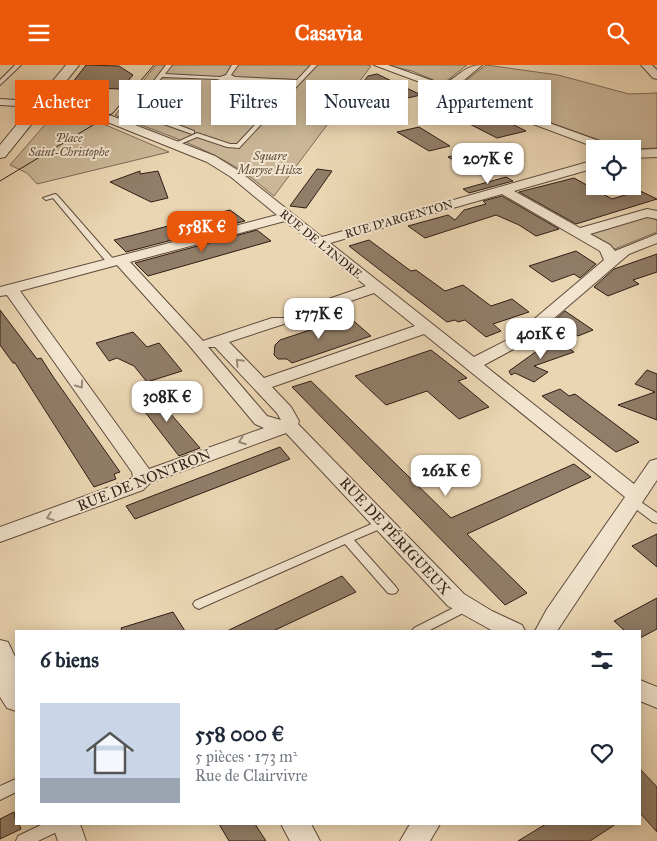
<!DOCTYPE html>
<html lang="fr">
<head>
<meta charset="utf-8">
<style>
	body { margin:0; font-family:"IM FELL Great Primer",serif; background:#f6f6f7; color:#1f2937; height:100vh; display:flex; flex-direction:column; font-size:19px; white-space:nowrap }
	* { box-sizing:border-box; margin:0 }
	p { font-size:16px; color:#747a83 }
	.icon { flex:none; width:28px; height:28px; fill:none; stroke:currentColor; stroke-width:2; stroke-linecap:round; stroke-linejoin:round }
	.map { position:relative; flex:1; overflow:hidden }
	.sheet { position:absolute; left:15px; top:565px; width:626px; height:195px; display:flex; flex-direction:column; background:#fff; border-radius:0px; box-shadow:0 2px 12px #0003 }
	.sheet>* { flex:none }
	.banner { position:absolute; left:15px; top:15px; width:628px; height:45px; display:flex; gap:10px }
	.tools { position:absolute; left:586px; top:75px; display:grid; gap:10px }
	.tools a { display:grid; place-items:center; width:55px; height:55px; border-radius:0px; background:#fff; box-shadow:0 2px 12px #0003; font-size:25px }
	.price { position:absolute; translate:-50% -42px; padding:0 11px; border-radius:10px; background:#fff; color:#222; font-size:16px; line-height:32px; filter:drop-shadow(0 1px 2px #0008) }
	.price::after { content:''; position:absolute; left:50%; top:30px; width:15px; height:11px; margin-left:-8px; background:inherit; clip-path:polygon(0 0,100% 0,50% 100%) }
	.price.selected { background:#ea580c; color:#fff }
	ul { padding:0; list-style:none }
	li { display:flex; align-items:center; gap:15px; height:125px; padding:0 25px }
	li+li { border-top:1px solid #e0e1e3 }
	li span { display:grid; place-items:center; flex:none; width:140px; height:100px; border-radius:0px; color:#555 }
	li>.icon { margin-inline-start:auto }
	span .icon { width:60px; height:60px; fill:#fffc; stroke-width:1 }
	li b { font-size:21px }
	h2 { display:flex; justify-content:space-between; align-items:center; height:60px; padding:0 25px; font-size:21px }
	.pill { padding:0 18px; border-radius:0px; background:#fff; box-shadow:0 2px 12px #0003; font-size:18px; line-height:45px }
	.pill.selected { background:#ea580c; color:#fff }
	header { display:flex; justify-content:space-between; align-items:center; height:65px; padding:0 25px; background:#ea580c; color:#fff; font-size:22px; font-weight:800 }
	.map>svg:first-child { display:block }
	.green { fill:#cbb798; stroke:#7d6a57 }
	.building { fill:#917d68; stroke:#2f1d16 }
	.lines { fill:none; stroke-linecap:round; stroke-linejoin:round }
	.service-casing { stroke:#5e4b3d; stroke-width:2 }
	.minor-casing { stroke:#5e4b3d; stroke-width:2 }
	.tertiary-casing { stroke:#5e4b3d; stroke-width:2 }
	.service { fill:#f2e4ce; fill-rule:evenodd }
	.minor { fill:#f2e4ce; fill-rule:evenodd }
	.tertiary { fill:#f2e4ce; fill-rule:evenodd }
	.tram { stroke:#2f1d16; stroke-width:1 }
	.oneway { stroke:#9a8a7b }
	.labels { text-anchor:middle; stroke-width:4; stroke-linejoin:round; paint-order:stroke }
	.far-park-label { font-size:12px; font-style:italic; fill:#5e4b3d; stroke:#f2e4ce }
	.far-street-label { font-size:12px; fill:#2f1d16; stroke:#f2e4ce }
	.street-label { font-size:15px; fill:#2f1d16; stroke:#f2e4ce }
</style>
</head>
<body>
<header><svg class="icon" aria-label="menu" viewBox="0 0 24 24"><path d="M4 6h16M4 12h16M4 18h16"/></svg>Casavia<svg class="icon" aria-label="search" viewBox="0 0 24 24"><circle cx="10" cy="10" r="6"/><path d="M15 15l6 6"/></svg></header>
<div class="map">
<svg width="657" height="776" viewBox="0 0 657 776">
	<rect width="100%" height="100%" fill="#ebd6b3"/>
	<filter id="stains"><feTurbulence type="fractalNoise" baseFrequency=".004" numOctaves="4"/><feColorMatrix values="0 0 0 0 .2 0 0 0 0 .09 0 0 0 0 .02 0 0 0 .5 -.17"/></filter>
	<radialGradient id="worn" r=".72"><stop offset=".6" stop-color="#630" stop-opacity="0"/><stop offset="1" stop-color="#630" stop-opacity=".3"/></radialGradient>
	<!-- green -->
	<path class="green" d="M 156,0 L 367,0 L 371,1 L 274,131 C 259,119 244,106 227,97 C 192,77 152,65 115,50 Z
		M 395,0 L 467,0 L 445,17 L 438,17 L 412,6 L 391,1 Z
		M 486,0 L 558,10 L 629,29 L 657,28 L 657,83 L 634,84 L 619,82 L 455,24 Z
		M 61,41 L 169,87 L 37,119 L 27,108 L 10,100 Z
		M 647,151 L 657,155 L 657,167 L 615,184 L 611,183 L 590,169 Z"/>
	<!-- building -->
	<path class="building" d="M 86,0 L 119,1 L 133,10 L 121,24 L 69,22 Z
		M 377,9 L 421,30 L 338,48 L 368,11 Z
		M 484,45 L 526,66 L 497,73 L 456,52 Z
		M 419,62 L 450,81 L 429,86 L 397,67 Z
		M 490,81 L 523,99 L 480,110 L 448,92 Z
		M 317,104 L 332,106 L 306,143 L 290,141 Z
		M 140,106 L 140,109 L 158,106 L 168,133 L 151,137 L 110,117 Z
		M 506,112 L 513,116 L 469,128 L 463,124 Z
		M 574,113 L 612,134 L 632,128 L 632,122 L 657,134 L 576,159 L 519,127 Z
		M 502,131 L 559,164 L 536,171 L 519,160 L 496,150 L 425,173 L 408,161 L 448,150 L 455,155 L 464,145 L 486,139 L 483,136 Z
		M 230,145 L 245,156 L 126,187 L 114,175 Z
		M 257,165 L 271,176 L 148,211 L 135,198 Z
		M 369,175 L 411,206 L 416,205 L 445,226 L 463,220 L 491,241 L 512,234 L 529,247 L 493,259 L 501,266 L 486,272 L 465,255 L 458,257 L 455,255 L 447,257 L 349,181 Z
		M 576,186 L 596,199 L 580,213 L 574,209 L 552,217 L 529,201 Z
		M 657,189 L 657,207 L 633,215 L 639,219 L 608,231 L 594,222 L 614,204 Z
		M 0,245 L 37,294 L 41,293 L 54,313 L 120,407 L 114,409 L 116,414 L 94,422 L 15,298 L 13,298 L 0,280 Z
		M 565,246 L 593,265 L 578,271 L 555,255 Z
		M 349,252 L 371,271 L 292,298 L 287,294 L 278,294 L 274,290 L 275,280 L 280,275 Z
		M 133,267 L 147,282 L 159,278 L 182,306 L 147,317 L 134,301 L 117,293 L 109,296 L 96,278 Z
		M 555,273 L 574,287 L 534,301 L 548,307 L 534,317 L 515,308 L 511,310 L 509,306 Z
		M 431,285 L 467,313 L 458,316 L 489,342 L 459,354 L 427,326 L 386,340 L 355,311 Z
		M 647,305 L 657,309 L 657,355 L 618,340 L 655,327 L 635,319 Z
		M 311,316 L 451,453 L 574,399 L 591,412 L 467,469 L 527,528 L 505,540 L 292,322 Z
		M 560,324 L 569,331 L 575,329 L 639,377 L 616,387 L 542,331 Z
		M 161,325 L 171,337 L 163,340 L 200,383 L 179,391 L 135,334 Z
		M 280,382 L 290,394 L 135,454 L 126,441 Z
		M 657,469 L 657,502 L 632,481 Z
		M 342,511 L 356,527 L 273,566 L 227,566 Z
		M 657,533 L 657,564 L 640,573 L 640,566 L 625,566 L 614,556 Z
		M 173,547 L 185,566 L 122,566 L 121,563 Z
		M 640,704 L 657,722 L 657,767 L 640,748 Z
		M 14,747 L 16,759 L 19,759 L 21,764 L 0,774 L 0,754 Z
		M 219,759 L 255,759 L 266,776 L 229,776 Z
		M 546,759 L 616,759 L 590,776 L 518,776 Z"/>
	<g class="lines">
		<!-- service casing -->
		<g class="service-casing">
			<path id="service" d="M 15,0 L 21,0 L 0,20 L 0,15 Z
				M 166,0 L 172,0 L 165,9 L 220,12 L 226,10 L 232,0 L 238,0 L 231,10 L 235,12 L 297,15 L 311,0 L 317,0 L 239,83 L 227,82 L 197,72 L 178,80 L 173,79 L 197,68 L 230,79 L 237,79 L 294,18 L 234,16 L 228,18 L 217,14 L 162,12 L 139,43 L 139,45 L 194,66 L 194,68 L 192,69 L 141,51 L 133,46 L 134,42 Z
				M 55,129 L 57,130 L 115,196 L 115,200 L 109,200 L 53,133 L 46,135 L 43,133 Z
				M 632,431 L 657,448 L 657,458 L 653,457 L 628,438 L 627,435 Z
				M 383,454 L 387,455 L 388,458 L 387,461 L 354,475 L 396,522 L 398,525 L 396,528 L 392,529 L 388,528 L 345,479 L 203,542 L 199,544 L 195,542 L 193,539 L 195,536 Z
				M 465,537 L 469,539 L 471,542 L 469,545 L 428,566 L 412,566 L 414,563 Z
				M 16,714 L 16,727 L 0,735 L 0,721 Z
				M 43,759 L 65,759 L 63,764 L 38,776 L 16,776 L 18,771 Z"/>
		</g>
		<!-- minor casing -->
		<g class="minor-casing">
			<path id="minor" d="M 374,0 L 388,0 L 442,19 C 458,14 463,0 482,0 L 457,21 L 452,23 L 616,82 L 618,84 L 600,84 Z
				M 641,0 L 652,0 L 657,5 L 657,14 L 653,13 Z
				M 0,34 L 81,39 L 215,91 L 239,106 L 322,172 L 595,95 L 595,103 L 514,126 L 580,163 L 647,144 L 657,146 L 657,154 L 647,152 L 590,169 L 610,180 L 615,186 L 657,169 L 657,178 L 629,189 L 525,278 L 484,300 L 634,419 L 650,396 L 657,394 L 657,415 L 557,566 L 535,566 L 547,544 L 625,432 L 424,269 L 272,322 L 291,342 L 299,356 L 298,359 L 464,529 L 492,546 L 522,560 L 525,566 L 493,566 L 448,541 L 286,368 L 150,418 L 143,425 L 0,477 L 0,462 L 129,415 L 133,412 L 132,407 L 7,230 L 0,231 L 0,222 L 277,150 L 231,112 L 207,97 L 75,44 L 0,40 ZM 502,129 L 600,186 L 604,195 L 513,272 L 474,292 L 330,178 ZM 285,156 L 366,221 L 294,246 L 291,249 L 294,252 L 304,252 L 374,228 L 415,261 L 264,313 L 229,277 L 284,259 L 286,256 L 284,253 L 272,253 L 203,276 L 130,197 ZM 117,200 L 188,279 L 255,359 L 264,363 L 149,404 L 20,226 ZM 208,282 L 215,282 L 277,348 L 281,355 L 267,351 Z
				M 657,84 L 657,92 L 632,93 L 632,85 Z
				M 0,575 L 8,577 L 16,594 L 16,646 L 7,643 L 0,632 Z
				M 640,615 L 657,622 L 657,643 L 640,636 Z
				M 52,759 L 80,759 L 86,776 L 58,776 Z
				M 281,759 L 311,759 L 320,776 L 290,776 Z
				M 410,759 L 440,759 L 430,776 L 400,776 Z"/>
		</g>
		<!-- tertiary casing -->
		<g class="tertiary-casing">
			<path id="tertiary" d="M 66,0 L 79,0 L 5,92 L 0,93 L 0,80 Z"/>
		</g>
		<!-- service -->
		<use href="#service" class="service"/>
		<!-- minor -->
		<use href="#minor" class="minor"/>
		<!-- tertiary -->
		<use href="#tertiary" class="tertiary"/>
		<!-- tram -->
		<path class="tram" d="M 0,116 L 113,48 L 154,0"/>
	</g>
	<!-- one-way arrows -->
	<defs><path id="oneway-chevron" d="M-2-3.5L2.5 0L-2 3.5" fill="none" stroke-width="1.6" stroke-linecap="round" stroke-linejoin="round" transform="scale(1.25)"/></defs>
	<g class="oneway">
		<use href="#oneway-chevron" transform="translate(239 297) rotate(-134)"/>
		<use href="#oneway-chevron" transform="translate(80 320) rotate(54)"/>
		<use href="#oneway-chevron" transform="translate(242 376) rotate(160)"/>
		<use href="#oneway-chevron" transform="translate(50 452) rotate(160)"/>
	</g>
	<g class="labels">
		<!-- far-park labels -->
		<g class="far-park-label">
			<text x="69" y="77">Place<tspan x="69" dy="14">Saint-Christophe</tspan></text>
			<text x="270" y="95">Square<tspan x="270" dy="14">Maryse Hilsz</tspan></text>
		</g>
		<!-- far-street labels -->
		<g class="far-street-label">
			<text transform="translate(399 154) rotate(-16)" y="4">RUE D'ARGENTON</text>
			<text transform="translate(321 179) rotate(39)" y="4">RUE DE L'INDRE</text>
		</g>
		<!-- street labels -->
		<g class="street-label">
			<text transform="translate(144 415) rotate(-22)" y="5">RUE DE NONTRON</text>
			<text transform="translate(395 471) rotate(47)" y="5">RUE DE PÉRIGUEUX</text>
		</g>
	</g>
	<rect width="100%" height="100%" filter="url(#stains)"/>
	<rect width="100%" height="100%" fill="url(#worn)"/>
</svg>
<div class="tools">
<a><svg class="icon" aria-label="locate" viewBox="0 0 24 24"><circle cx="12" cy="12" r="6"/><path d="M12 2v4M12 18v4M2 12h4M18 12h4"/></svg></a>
</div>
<b class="price" style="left:488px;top:120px">207K €</b>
<b class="price selected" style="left:202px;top:188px">558K €</b>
<b class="price" style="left:319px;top:275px">177K €</b>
<b class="price" style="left:541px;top:295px">401K €</b>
<b class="price" style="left:167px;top:358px">308K €</b>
<b class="price" style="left:446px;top:432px">262K €</b>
<div class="banner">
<a class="pill selected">Acheter</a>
<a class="pill">Louer</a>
<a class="pill">Filtres</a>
<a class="pill">Nouveau</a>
<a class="pill">Appartement</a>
</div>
<section class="sheet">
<h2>6 biens<svg class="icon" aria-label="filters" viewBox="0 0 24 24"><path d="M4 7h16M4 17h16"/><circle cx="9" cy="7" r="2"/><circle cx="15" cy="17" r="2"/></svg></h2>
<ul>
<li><span style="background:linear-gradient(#c9d6e8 75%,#9aa5b1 0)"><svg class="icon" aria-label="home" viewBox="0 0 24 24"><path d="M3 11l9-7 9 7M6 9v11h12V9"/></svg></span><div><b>558 000 €</b><p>5 pièces · 173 m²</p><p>Rue de Clairvivre</p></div><svg class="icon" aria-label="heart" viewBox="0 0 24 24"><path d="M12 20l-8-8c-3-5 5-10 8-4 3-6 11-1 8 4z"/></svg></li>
</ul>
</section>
</div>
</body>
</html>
